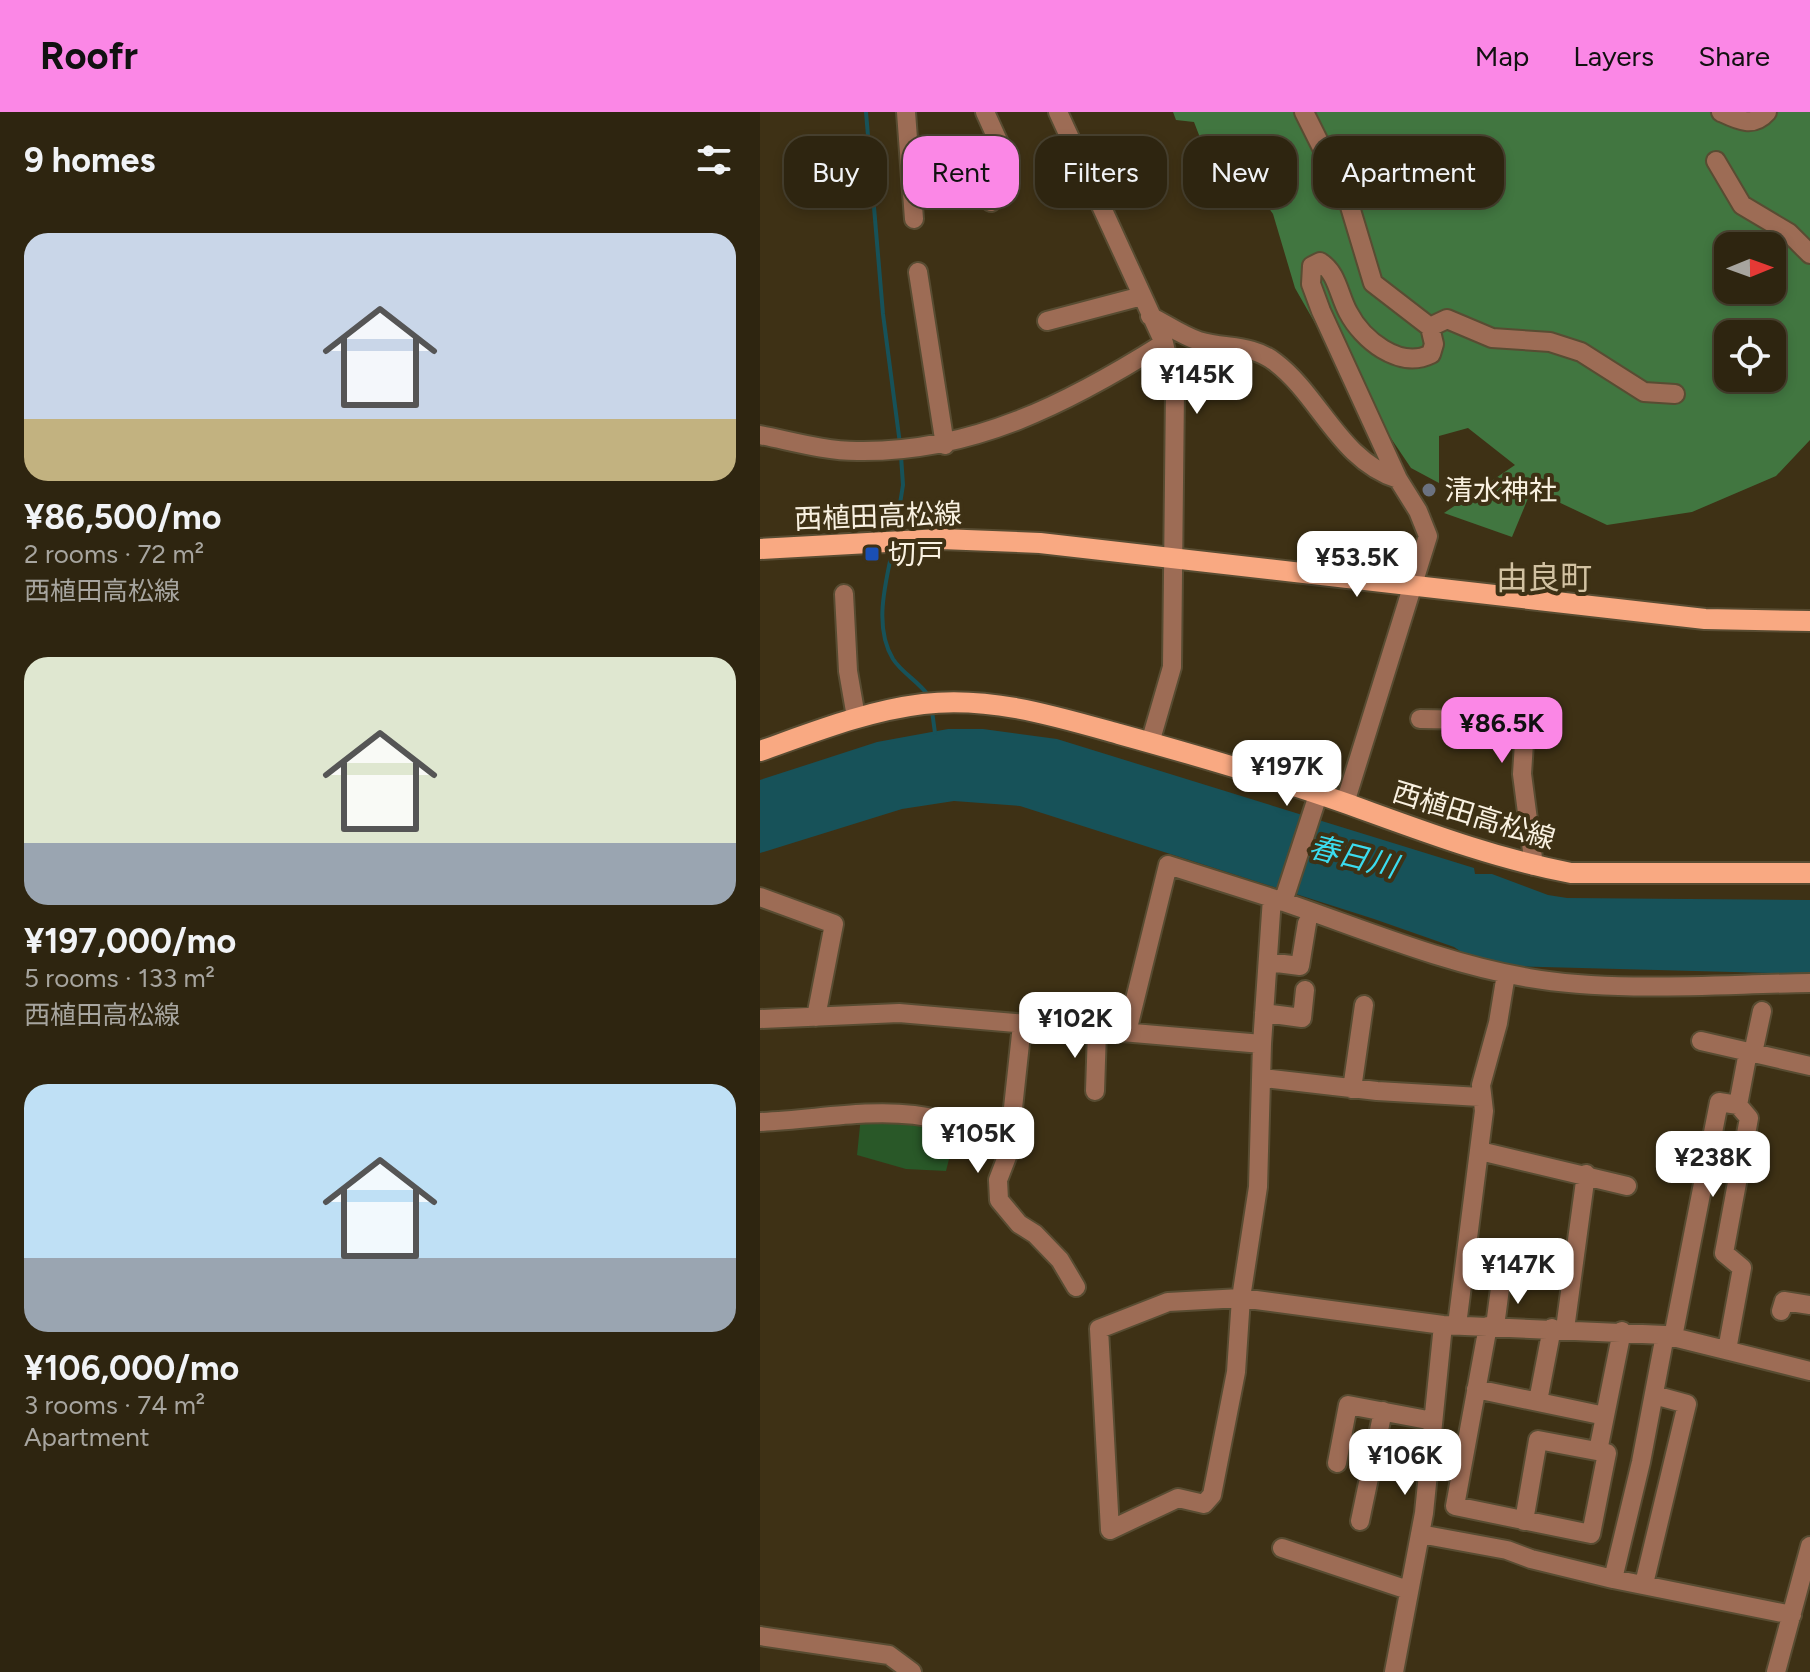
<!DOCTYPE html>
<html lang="en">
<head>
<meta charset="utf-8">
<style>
	body { margin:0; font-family:Figtree,"Noto Sans JP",sans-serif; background:#3a311e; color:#f1f3f6; height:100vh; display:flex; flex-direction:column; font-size:30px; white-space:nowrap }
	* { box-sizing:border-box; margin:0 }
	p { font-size:26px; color:#a7a59f }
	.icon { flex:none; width:44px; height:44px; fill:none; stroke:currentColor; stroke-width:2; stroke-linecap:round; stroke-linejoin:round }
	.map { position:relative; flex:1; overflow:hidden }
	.side { display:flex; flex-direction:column; background:#2e2510; width:760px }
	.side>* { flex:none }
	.banner { position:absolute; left:24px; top:24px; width:760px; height:72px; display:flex; gap:16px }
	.needle { width:52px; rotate:89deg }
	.tools { position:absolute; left:954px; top:120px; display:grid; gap:16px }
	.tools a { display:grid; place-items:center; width:72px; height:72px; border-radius:16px; background:#2e2510; box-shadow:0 4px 12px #0003,0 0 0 2px #494230; font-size:40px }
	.price { position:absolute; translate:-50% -68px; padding:0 18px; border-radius:16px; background:#fff; color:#222; font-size:26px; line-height:52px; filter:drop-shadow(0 2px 4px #0008) }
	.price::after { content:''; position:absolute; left:50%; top:48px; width:24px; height:18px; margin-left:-12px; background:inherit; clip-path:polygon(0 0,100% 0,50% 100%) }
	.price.on { background:#fb87e6; color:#111 }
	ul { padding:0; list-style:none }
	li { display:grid; align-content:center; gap:16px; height:424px; padding:0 24px }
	li span { display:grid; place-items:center; height:248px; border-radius:24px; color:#555 }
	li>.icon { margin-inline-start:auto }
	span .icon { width:144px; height:144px; fill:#fffc; stroke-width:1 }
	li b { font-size:34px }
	h2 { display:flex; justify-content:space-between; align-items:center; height:96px; padding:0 24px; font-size:34px }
	.tag { padding:0 28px; border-radius:24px; background:#2e2510; box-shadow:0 4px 12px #0003,0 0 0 2px #494230; font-size:28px; line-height:72px }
	.tag.on { background:#fb87e6; color:#111 }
	header { display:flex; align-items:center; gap:48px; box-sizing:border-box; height:112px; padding:0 40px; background:#fb87e6; color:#111 }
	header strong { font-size:38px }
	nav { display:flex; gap:44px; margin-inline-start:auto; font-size:28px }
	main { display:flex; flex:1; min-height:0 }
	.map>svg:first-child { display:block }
	.green { fill:#295828 }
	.forest { fill:#417640; fill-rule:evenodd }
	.water { fill:#175259 }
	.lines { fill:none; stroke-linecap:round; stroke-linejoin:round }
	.stream { stroke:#175259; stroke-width:4 }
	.minor-casing { stroke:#584c32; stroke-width:22 }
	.major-casing { stroke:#584c32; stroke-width:24 }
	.minor { stroke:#9d6c55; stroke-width:18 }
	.major { stroke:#f9a982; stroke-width:20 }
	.worship-dot { fill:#6b7280; stroke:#3e3115; stroke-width:3 }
	.transit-dot { fill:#1a4fb4; stroke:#3e3115; stroke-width:3 }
	.labels { text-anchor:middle; stroke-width:8; stroke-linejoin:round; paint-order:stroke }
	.poi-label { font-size:28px; fill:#f9f1e1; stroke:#3e3115; text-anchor:start }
	.street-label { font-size:28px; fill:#f9f1e1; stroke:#3e3115 }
	.water-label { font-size:30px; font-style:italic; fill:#3bdcef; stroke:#3e3115 }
	.quarter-label { font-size:32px; fill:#d2c2a2; stroke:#3e3115 }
</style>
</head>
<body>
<header>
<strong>Roofr</strong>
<nav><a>Map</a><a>Layers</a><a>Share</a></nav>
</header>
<main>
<section class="side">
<h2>9 homes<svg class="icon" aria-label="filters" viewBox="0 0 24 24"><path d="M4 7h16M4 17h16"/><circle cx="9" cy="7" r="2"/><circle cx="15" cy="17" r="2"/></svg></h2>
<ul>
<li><span style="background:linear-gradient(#c9d6e8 75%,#c2b280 0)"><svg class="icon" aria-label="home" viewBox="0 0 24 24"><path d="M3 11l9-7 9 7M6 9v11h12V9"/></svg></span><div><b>¥86,500/mo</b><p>2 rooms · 72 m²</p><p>西植田高松線</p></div></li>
<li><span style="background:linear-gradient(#dfe7d0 75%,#9aa5b1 0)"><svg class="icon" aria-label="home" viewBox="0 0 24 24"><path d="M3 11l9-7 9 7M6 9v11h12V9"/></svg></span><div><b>¥197,000/mo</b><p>5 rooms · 133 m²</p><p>西植田高松線</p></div></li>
<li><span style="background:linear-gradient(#bfe0f5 70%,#9aa5b1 0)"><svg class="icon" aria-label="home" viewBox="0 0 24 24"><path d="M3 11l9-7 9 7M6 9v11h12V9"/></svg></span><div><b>¥106,000/mo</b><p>3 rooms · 74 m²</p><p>Apartment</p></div></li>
</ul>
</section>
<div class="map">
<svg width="1050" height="1560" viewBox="0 0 1050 1560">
	<rect width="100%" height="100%" fill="#3e3115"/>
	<!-- green -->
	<path class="green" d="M 101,1004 L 184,1016 L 179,1039 L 190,1043 L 186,1059 L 146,1057 L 97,1043 Z"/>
	<!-- forest -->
	<path class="forest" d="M 413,0 L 1050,0 L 1050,328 L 1016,364 L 932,400 L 847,413 L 792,387 L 769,384 L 752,425 L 684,401 L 755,353 L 708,316 L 679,324 L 679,371 L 651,356 L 564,227 L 535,176 L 513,102 L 474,47 L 449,49 L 434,10 L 416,8 ZM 968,134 L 1012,134 L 1012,178 L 968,178 ZM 968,222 L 1012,222 L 1012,266 L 968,266 Z"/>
	<!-- water -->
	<path class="water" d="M 188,617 L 223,617 L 297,627 L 714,756 L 715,762 L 732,762 L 788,783 L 807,786 L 1050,788 L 1050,862 L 749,854 L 709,845 L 694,835 L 614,807 L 260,694 L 194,689 L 142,697 L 0,741 L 0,668 L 117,630 Z"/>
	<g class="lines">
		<!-- stream -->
		<path class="stream" d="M 106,0 L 123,202 L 140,332
			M 135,423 L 143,373 L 141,344
			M 133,435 C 126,470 113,514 133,547 C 142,561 158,569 168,583
			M 172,599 L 175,621"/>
		<!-- minor casing -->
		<g class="minor-casing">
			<path id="minor" d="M 146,0 L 154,107
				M 298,0 L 404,231 L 415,278 L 412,555 L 390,631
				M 544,0 L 588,88 L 613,171 L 670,215 L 674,232 L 671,242 C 639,258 602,227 588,200 C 579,184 577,160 560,150 L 552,154 L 551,172 L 561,199 L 638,367
				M 961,0 C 978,8 993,16 1007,0
				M 213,37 L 231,90
				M 150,47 L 239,31 L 225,0
				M 956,49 L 982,93 L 1029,121 L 1050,142
				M 158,160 L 185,333
				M 390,204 C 406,212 423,224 439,229 C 466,237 492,232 515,250 C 560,284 580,349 638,367 L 658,399 L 668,424 L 585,691
				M 287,209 L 382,184
				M 670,215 L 687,207 L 732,226 L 790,230 L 821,240 L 884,280 L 915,282
				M 0,323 C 31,329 65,339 97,339 C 212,341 309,291 404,231
				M 84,482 L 88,559 L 96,605
				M 660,607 L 716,608 L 765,615 L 762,662 L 774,754
				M 0,785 L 74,812 L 56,905
				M 523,790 L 558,683
				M 508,850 L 540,854 L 547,811
				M 1050,871 C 961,872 856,881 769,866 C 681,851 596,814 512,786 L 502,932 L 498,1075 L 481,1186 L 476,1260 L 452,1383 L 444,1392 L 418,1386 L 350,1418 L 339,1217 L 408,1190 L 481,1186 L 683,1213 L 905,1223 L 1050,1259
				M 504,901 L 542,906 L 545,878
				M 0,907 L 139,901 L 502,932
				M 262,913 L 248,1042 L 238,1068 L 239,1088 L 259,1112 L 275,1122 L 300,1148 L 316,1175
				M 367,920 L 408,753 L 512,786
				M 941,929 L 1050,954
				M 993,941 L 1002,899
				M 503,966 L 617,979 L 720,985
				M 592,977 L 604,893
				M 335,979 L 337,919
				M 0,1010 C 91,1006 169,980 248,1042
				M 720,1039 L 867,1074
				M 1021,1199 L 1024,1189 L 1050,1193
				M 697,1213 L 724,999 L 721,973 L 738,911 L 746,862
				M 728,1214 L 695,1394 L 831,1422 L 847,1341 L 778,1328 L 764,1409
				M 735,1214 L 741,1169
				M 805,1217 L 826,1062
				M 905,1223 L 881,1350 L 853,1467 L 1032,1503
				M 913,1225 L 959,990 L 978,993
				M 967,1238 L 982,1156 L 964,1141 L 989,1006 L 978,993 L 988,940
				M 716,1277 L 845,1304 L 838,1339
				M 778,1289 L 792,1216
				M 845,1304 L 862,1219
				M 577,1351 L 588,1293 L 673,1309
				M 600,1409 L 623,1299
				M 660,1422 L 747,1438 L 771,1447 L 853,1467
				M 522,1436 L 648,1478
				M 884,1472 L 927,1292 L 894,1283
				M 0,1524 L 129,1543 L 152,1560
				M 634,1560 L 664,1401 L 683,1213
				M 1016,1560 L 1050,1434"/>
		</g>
		<!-- major casing -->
		<g class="major-casing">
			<path id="major" d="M 0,437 L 181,427 L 280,431 L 945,507 L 1050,509
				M 0,639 C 54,620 106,599 163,592 C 230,584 295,604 359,622 C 435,643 511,665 585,691 C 660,718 732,746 811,761 L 1050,761"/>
		</g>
		<!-- minor -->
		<use href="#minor" class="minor"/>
		<!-- major -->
		<use href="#major" class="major"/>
	</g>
	<!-- markers -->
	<circle class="worship-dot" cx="669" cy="378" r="8"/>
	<rect class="transit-dot" x="104" y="434" width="16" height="16" rx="4"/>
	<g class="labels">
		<!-- poi labels -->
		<g class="poi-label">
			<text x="685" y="388">清水神社</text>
			<text x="128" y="452">切戸</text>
		</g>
		<!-- street labels -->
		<g class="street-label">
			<text transform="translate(118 404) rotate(-2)" y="10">西植田高松線</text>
			<text transform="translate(714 703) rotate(17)" y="10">西植田高松線</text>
		</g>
		<!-- water labels -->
		<g class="water-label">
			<text transform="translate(593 745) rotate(14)" y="10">春日川</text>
		</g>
		<!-- quarter labels -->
		<g class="quarter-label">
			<text x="784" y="477">由良町</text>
		</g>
	</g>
</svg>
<div class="tools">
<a><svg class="needle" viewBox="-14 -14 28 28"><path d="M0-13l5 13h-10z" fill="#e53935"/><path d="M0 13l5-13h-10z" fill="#a7a59f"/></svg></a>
<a><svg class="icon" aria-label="locate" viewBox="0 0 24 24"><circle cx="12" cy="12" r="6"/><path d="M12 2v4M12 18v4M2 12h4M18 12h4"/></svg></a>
</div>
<b class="price" style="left:437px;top:304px">¥145K</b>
<b class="price" style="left:597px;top:487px">¥53.5K</b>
<b class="price on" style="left:742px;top:653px">¥86.5K</b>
<b class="price" style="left:527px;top:696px">¥197K</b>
<b class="price" style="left:315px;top:948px">¥102K</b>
<b class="price" style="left:218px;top:1063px">¥105K</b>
<b class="price" style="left:953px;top:1087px">¥238K</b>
<b class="price" style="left:758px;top:1194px">¥147K</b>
<b class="price" style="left:645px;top:1385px">¥106K</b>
<div class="banner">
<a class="tag">Buy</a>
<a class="tag on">Rent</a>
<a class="tag">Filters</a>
<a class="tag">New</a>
<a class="tag">Apartment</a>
</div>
</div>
</main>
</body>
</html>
